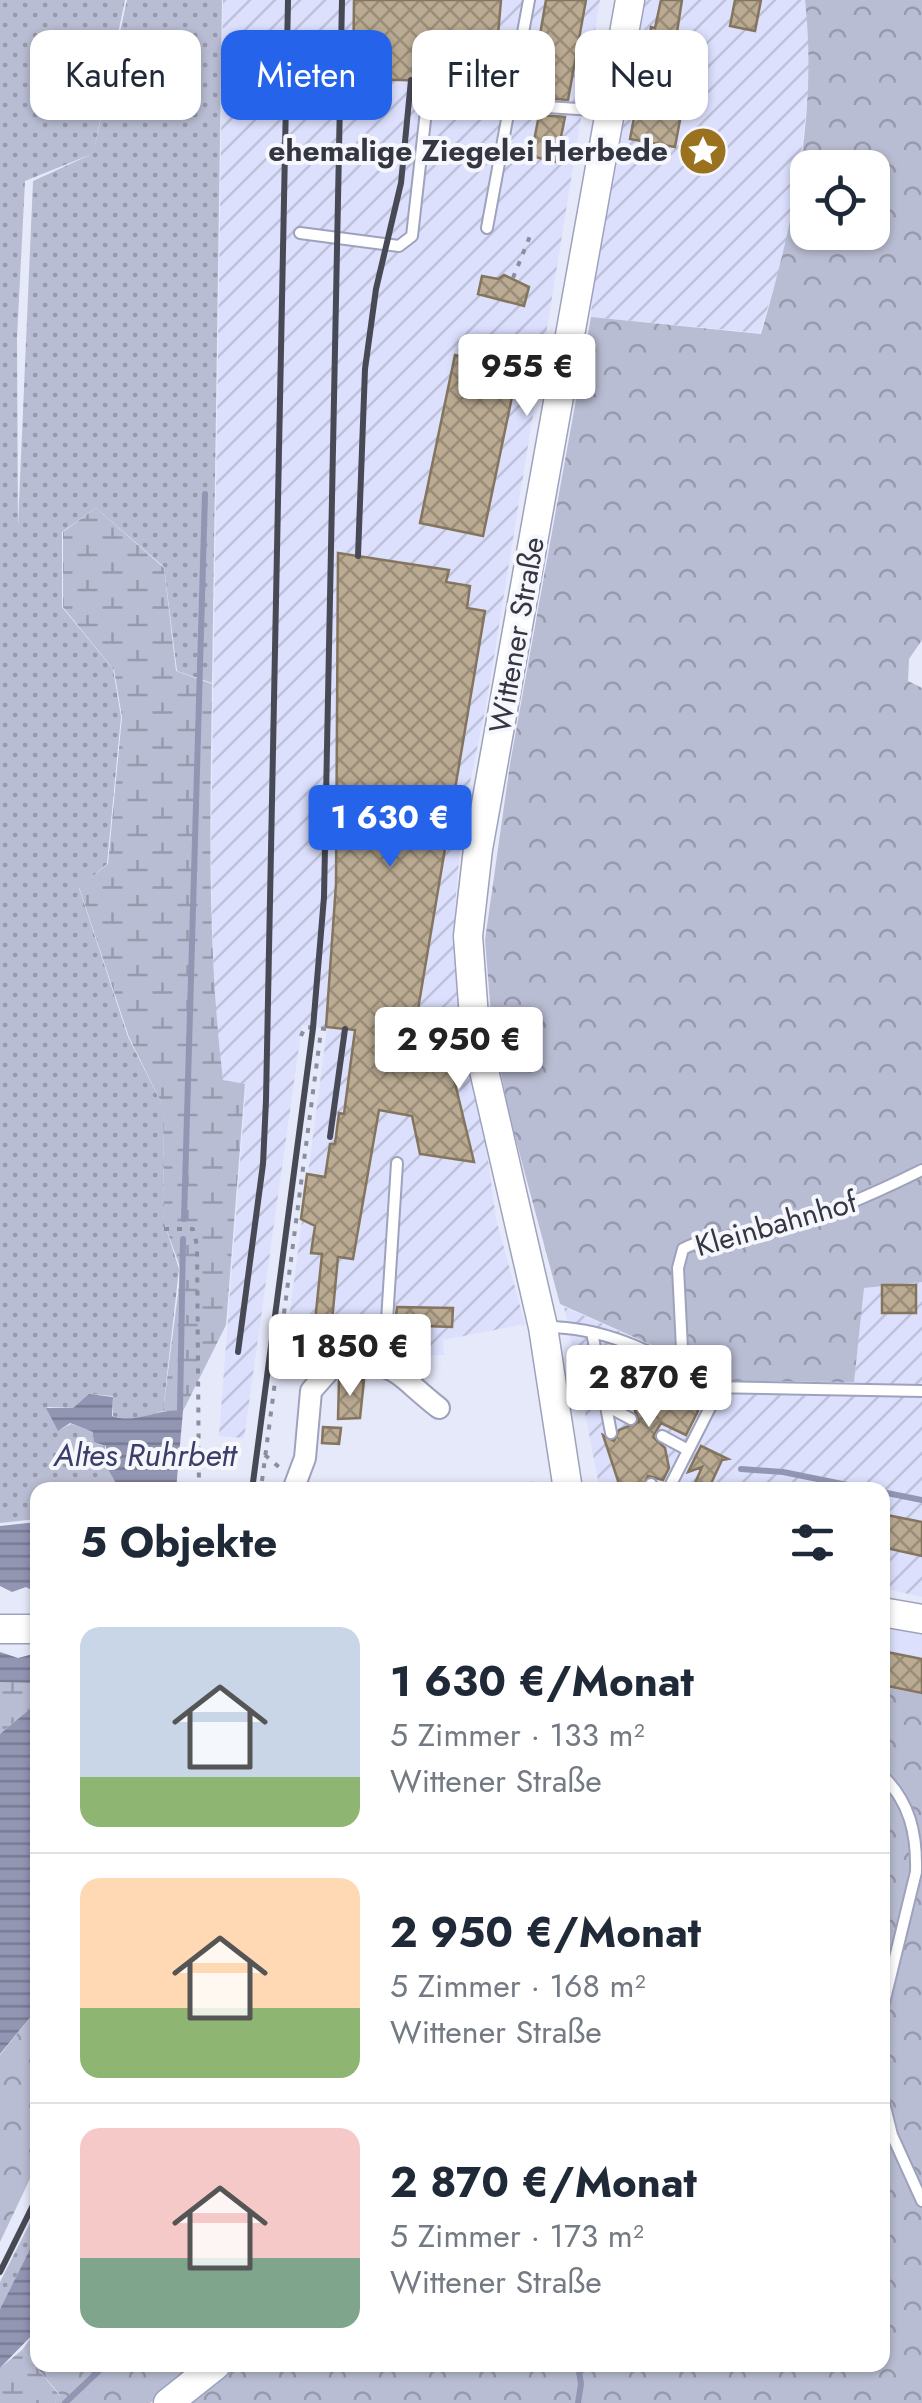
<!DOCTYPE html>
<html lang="de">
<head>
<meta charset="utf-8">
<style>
	body { margin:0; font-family:Jost,sans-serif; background:#f6f6f7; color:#1f2937; height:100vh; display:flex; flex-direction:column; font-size:38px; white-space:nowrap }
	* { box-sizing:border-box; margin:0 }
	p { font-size:32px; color:#747a83 }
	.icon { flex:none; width:55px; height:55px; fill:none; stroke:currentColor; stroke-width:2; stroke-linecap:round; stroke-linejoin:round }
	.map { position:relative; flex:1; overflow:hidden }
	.side { position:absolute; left:30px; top:1482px; width:860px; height:890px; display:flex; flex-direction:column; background:#fff; border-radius:20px; box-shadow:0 2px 8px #0004 }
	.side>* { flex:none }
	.guide { position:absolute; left:30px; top:30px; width:862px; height:90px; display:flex; gap:20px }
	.controls { position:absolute; left:790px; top:150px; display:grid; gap:20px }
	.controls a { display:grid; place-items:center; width:100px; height:100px; border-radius:20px; background:#fff; box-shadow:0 2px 8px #0004; font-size:50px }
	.price { position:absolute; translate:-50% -85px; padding:0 22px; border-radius:10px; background:#fff; color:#222; font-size:32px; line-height:65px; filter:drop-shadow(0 2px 5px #0008) }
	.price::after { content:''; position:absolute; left:50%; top:60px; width:30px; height:22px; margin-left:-15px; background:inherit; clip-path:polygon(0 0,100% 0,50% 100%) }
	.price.on { background:#2563eb; color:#fff }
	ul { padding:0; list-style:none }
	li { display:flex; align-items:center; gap:30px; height:250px; padding:0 50px }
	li+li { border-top:2px solid #e0e1e3 }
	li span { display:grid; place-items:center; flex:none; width:280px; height:200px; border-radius:20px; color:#555 }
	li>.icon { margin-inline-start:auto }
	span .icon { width:120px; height:120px; fill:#fffc; stroke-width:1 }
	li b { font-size:42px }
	h2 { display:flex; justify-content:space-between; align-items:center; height:120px; padding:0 50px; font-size:42px }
	.tag { padding:0 35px; border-radius:20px; background:#fff; box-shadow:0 2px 8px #0004; font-size:35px; line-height:90px }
	.tag.on { background:#2563eb; color:#fff }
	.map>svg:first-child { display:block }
	.built { fill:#dce0fd }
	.industrial { fill:url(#industrial-furrows) }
	.grass { fill:url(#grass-dots); fill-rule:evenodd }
	.forest { fill:url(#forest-crowns); fill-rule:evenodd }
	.wetland { fill:url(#wetland-marsh) }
	.water { fill:url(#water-rules) }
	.pier { fill:#e6e9fa }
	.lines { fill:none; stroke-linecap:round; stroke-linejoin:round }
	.stream { stroke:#9296b3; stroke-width:6 }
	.building { fill:url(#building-cross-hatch); stroke:#84755e; stroke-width:2.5 }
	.lane-casing { stroke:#9ea2bd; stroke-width:14 }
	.street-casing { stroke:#9ea2bd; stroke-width:24 }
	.secondary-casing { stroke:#9ea2bd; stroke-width:31 }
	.path { stroke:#8b8e9c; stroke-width:4; stroke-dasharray:5 8; stroke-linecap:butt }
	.lane { stroke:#fff; stroke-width:10 }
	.street { stroke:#fff; stroke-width:20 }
	.secondary { stroke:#fff; stroke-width:28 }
	.rail { stroke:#474955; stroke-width:6 }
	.labels { text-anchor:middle; stroke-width:8; stroke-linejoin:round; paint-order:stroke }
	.poi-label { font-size:30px; font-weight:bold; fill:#343641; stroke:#f6f7fd; text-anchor:end }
	.street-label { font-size:30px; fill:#343641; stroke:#f6f7fd }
	.water-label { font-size:32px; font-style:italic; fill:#3a3e69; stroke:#f6f7fd }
</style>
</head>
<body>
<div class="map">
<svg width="922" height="2403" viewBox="0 0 922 2403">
	<defs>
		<pattern id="industrial-furrows" width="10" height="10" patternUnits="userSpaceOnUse" patternTransform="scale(2.5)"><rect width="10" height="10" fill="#dce0fd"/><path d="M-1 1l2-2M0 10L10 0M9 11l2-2" fill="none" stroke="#bdc1da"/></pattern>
		<pattern id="grass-dots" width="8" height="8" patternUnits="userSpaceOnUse" patternTransform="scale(2.5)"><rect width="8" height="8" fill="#b9bdd3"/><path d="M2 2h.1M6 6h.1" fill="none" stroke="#979aad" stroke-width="1.8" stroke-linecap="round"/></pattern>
		<pattern id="forest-crowns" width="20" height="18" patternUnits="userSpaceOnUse" patternTransform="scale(2.5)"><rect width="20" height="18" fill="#b9bdd3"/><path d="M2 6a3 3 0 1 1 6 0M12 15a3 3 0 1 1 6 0" fill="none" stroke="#979aad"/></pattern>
		<pattern id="wetland-marsh" width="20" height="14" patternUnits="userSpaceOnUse" patternTransform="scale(2.5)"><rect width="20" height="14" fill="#b9bdd3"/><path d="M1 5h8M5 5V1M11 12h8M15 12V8" fill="none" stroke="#979aad"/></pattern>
		<pattern id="water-rules" width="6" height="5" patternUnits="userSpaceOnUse" patternTransform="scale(2.5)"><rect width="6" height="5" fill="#9296b3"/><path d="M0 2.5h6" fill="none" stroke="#787b93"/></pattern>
		<pattern id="building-cross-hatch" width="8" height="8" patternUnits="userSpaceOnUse" patternTransform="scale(2.5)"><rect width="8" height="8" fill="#bbab92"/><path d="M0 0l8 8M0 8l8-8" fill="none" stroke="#998c79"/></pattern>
	</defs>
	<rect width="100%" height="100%" fill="#e6e9fa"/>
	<!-- built -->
	<path class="built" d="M 882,1627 L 922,1635 L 922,1694 L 883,1687 Z"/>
	<!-- industrial -->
	<path class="industrial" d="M 223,0 L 600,0 L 486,706 L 462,821 L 453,934 L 462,1034 L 484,1129 L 496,1219 L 525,1324 L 443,1340 L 444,1355 L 421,1356 L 362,1338 L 288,1327 L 327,1029 L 302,1025 L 244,1438 L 219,1436 L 246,1085 L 223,1080 L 214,1002 L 211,851 Z
		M 632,0 L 805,0 L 812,61 L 793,223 L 760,333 L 591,317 L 599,190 Z
		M 922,1282 L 922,1597 L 883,1588 L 882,1490 L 600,1490 L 564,1307 L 701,1367 L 720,1381 L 854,1381 L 864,1287 Z"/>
	<!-- grass -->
	<path class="grass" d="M 0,0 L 125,0 L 93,154 L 127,0 L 222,0 L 212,683 L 177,671 L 164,567 L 96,508 L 62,532 L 62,607 L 113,669 L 121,717 L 107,864 L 79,888 L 128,1037 L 163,1106 L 164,1222 L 179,1269 L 163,1411 L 129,1421 L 113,1416 L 113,1396 L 90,1394 L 73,1408 L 47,1407 L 58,1431 L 71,1424 L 94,1432 L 94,1442 L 105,1446 L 107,1468 L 120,1490 L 38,1490 L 37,1519 L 0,1523 ZM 92,154 L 33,181 L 18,526 L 17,338 L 25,181 Z
		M 37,2209 L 37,2235 L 0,2309 L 0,2282 Z"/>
	<!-- forest -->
	<path class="forest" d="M 805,0 L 922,0 L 922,640 L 909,659 L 908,681 L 922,688 L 922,1282 L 864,1288 L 854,1382 L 720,1381 L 701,1367 L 560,1304 L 510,1118 L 492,1027 L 485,940 L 510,764 L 591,317 L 761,334 C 793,223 818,116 805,0 ZM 808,168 L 872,168 L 872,232 L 808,232 Z
		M 883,1687 L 922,1694 L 922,2403 L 184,2403 L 238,2365 L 882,2365 Z
		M 37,2009 L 37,2164 L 0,2242 L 0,2055 Z
		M 37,2330 L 38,2365 L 201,2365 L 150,2403 L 55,2403 L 60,2395 L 22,2350 Z"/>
	<!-- wetland -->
	<path class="wetland" d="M 96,508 L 164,568 L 176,671 L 212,684 C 210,816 207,948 223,1080 L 245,1084 L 226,1325 L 183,1411 L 163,1411 L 181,1270 L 164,1222 L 163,1106 L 129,1037 L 79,887 L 108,864 L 122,717 L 114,670 L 63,607 L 63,532 Z
		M 34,1681 L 37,1703 L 0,1734 L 0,1682 Z
		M 22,2350 L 60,2396 L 55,2403 L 0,2403 L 0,2368 Z"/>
	<!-- water -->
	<path class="water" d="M 89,1394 L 113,1397 L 112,1416 C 138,1425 158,1407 183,1411 L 176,1490 L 120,1490 L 107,1468 L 106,1446 L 94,1442 L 93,1432 L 70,1423 L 58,1431 L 46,1408 L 73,1408 Z
		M 37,1522 L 37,1683 L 0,1682 L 0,1526 Z
		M 37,1703 L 37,2009 L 0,2054 L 0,1734 Z
		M 37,2235 L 37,2330 L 0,2368 L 0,2309 Z"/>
	<!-- pier -->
	<path class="pier" d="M 0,1586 L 12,1592 L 26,1587 L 37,1593 L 37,1653 L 18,1658 L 0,1652 Z"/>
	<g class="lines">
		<!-- stream -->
		<path class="stream" d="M 184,1219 L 205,494
			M 180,1410 L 183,1239
			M 741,1469 L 783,1472 L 872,1490
			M 882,1492 L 922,1500
			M 578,2365 L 581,2384 L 578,2403
			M 65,2403 L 105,2365"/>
	</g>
	<!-- building -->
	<path class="building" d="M 354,0 L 501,0 L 494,82 L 464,82 L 454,72 L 446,81 L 353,79 Z
		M 546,0 L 586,0 L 568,100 L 543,98 L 543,94 L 530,92 Z
		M 661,0 L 682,0 L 677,32 L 682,33 L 668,107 L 682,109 L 675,147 L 630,139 L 651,27 L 655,28 Z
		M 735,0 L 761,0 L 755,31 L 730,26 Z
		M 539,115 L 565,117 L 556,162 L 531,156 Z
		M 504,275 L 529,287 L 524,306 L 478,294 L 482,276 L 498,279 Z
		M 455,355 L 518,368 L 483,536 L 420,523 Z
		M 338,553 L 449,570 L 446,582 L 470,586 L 467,608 L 485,611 L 413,1039 L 445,1042 L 474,1162 L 420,1154 L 412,1116 L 379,1110 L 353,1259 L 338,1257 L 331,1332 L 314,1331 L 322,1254 L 311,1253 L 315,1226 L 301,1219 L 307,1174 L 325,1177 L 330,1144 L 335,1144 L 339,1113 L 344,1114 L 355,1030 L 326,1027 L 336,884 Z
		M 882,1285 L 916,1285 L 916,1313 L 882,1313 Z
		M 397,1307 L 453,1308 L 452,1327 L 395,1325 Z
		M 626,1352 L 660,1368 L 654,1380 L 694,1400 L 698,1411 L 686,1435 L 661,1423 L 653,1437 L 665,1448 L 669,1468 L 663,1480 L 648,1476 L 643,1487 L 633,1490 L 621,1490 L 603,1435 L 614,1441 L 619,1430 L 639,1422 L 635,1411 L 651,1378 L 621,1364 Z
		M 339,1380 L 364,1380 L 360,1418 L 338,1419 Z
		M 323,1427 L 341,1428 L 339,1444 L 322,1443 Z
		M 701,1446 L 728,1459 L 722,1460 L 708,1490 L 692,1490 L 702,1467 L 688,1472 Z
		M 882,1514 L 922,1522 L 922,1556 L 882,1547 Z
		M 882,1651 L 922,1659 L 922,1693 L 882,1685 Z"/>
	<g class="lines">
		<!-- lane casing -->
		<g class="lane-casing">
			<path id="lane" d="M 454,101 L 455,81
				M 487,228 L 529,0
				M 300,233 L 399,246 L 412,236 L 426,111 L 436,100 L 609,111
				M 547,1327 C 605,1327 661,1354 709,1387 L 922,1391
				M 592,1332 L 611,1433
				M 376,1361 L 386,1336 L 397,1163
				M 683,1369 L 678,1268 L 683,1249 C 712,1233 744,1238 775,1229 C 827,1215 874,1194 922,1170
				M 603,1404 L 631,1419
				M 662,1436 L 688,1450
				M 651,1484 L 654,1490
				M 668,1490 L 720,1388
				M 882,1775 C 910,1802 917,1834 916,1872 L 882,2011
				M 882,2095 L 892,2135 L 922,2201"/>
		</g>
		<!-- street casing -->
		<g class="street-casing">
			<path id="street" d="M 293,1490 L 305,1458 L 311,1391 L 334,1365 C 397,1359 392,1371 439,1408"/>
		</g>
		<!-- secondary casing -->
		<g class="secondary-casing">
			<path id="secondary" d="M 568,1490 L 543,1327 L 475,1031 L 468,936 L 478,849 L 630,0
				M 882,1612 L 922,1619
				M 0,1629 L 38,1629
				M 168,2403 L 216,2365"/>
		</g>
		<!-- path -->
		<path class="path" d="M 513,278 L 530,236
			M 301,1036 L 305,1027 L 327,1029
			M 164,1229 L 193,1229 L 197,1245 L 199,1490
			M 265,1455 L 280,1468
			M 262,1481 L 321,1031
			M 493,1490 L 531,1483 L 542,1490"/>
		<!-- lane -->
		<use href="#lane" class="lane"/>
		<!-- street -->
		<use href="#street" class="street"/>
		<!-- secondary -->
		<use href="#secondary" class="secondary"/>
		<!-- rail -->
		<path class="rail" d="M 358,556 L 365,369 L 376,289 L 401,183 L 411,80
			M 330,1137 L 345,1029
			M 238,1352 L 263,1164 L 266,1100 L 288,0
			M 252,1490 L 313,1028 L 324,897 L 342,0
			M 0,2272 L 38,2195"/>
	</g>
	<!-- icons -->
	<defs>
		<g id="sight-disc" transform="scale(2.5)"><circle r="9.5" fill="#9a711e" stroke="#f6f7fd"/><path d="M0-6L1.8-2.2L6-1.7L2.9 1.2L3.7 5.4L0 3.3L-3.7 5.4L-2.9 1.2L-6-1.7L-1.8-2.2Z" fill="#fff"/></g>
	</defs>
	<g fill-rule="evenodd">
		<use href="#sight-disc" x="703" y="151"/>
	</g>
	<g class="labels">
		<!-- poi labels -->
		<g class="poi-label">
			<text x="668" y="161">ehemalige Ziegelei Herbede</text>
		</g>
		<!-- street labels -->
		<g class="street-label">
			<text transform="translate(517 635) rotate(-80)" y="10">Wittener Straße</text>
			<text transform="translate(776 1224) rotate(-16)" y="10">Kleinbahnhof</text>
		</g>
		<!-- water labels -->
		<g class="water-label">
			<text x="145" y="1466">Altes Ruhrbett</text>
		</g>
	</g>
</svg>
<div class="controls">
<a><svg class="icon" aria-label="locate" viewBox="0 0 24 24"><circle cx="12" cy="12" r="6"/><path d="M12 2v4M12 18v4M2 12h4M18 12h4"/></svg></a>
</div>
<b class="price" style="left:527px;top:419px">955 €</b>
<b class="price on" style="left:390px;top:870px">1 630 €</b>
<b class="price" style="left:459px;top:1092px">2 950 €</b>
<b class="price" style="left:350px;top:1399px">1 850 €</b>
<b class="price" style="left:649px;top:1430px">2 870 €</b>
<div class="guide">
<a class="tag">Kaufen</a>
<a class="tag on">Mieten</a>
<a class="tag">Filter</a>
<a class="tag">Neu</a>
</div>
<section class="side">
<h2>5 Objekte<svg class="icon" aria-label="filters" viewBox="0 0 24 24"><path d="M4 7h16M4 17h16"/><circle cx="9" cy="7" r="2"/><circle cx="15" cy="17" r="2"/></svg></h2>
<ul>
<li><span style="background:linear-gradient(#c9d6e8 75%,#8fb573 0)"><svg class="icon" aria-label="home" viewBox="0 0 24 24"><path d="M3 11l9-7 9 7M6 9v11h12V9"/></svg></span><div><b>1 630 €/Monat</b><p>5 Zimmer · 133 m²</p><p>Wittener Straße</p></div></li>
<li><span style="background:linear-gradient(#ffd9b3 65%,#8fb573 0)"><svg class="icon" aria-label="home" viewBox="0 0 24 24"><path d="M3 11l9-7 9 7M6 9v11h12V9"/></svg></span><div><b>2 950 €/Monat</b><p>5 Zimmer · 168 m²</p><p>Wittener Straße</p></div></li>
<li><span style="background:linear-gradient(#f6c9c9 65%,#7fa58c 0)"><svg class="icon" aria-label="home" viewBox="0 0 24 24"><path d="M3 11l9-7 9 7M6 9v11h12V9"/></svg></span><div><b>2 870 €/Monat</b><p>5 Zimmer · 173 m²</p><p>Wittener Straße</p></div></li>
</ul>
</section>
</div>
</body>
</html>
